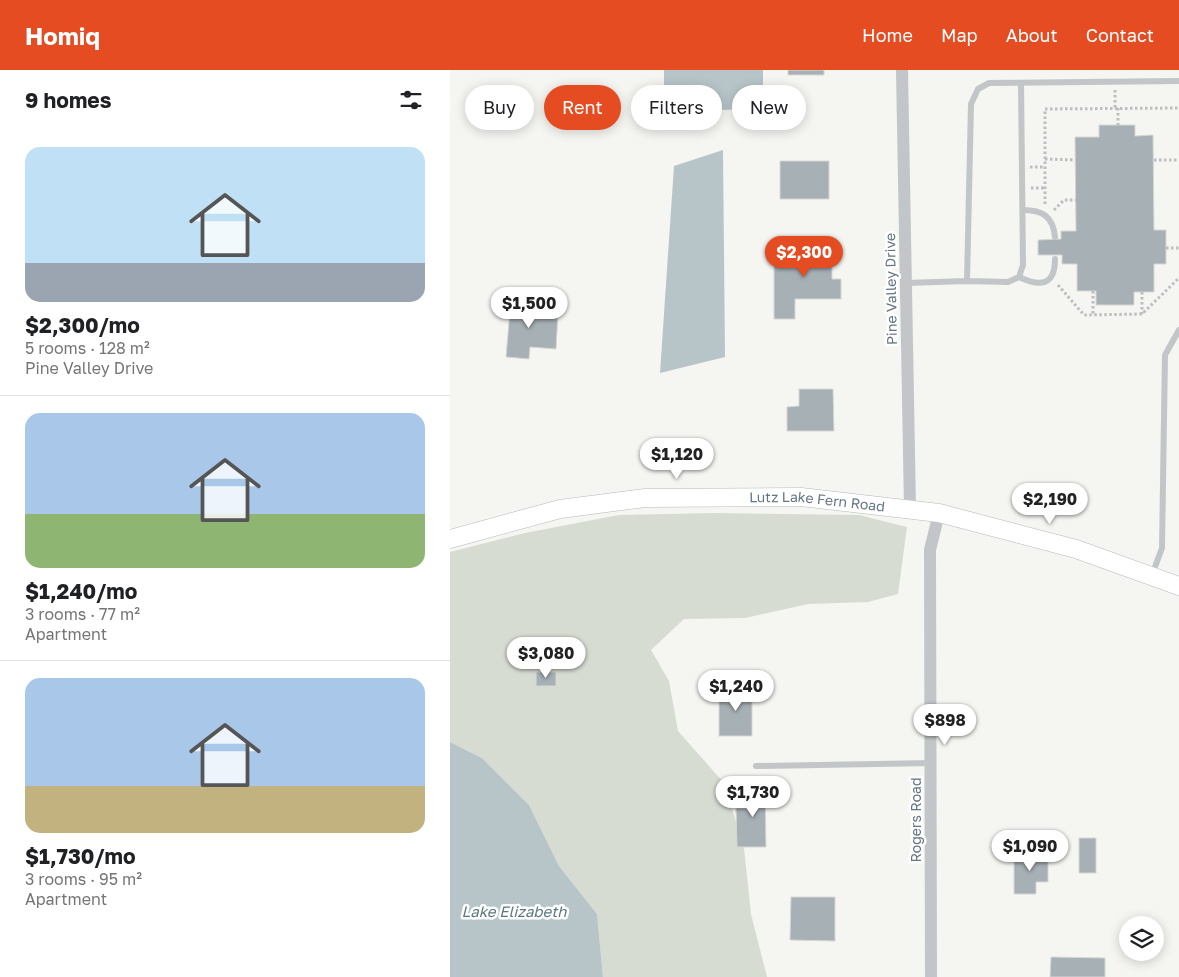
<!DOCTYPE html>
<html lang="en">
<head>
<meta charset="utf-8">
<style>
	body { margin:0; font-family:"Golos Text",sans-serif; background:#f6f6f6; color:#202124; height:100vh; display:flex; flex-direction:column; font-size:19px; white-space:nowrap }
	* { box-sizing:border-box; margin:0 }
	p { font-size:16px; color:#757577 }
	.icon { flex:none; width:28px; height:28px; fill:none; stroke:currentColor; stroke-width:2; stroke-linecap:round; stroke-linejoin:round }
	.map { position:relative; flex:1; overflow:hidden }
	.side { display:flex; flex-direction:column; background:#fff; width:450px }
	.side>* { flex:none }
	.banner { position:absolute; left:15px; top:15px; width:475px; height:45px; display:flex; gap:10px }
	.fabs { position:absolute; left:669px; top:846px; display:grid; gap:10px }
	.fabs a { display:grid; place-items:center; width:45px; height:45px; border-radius:50%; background:#fff; box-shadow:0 2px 12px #0003; font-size:25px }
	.price { position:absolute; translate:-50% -42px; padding:0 11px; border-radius:18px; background:#fff; color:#222; font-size:16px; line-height:32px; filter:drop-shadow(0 1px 2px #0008) }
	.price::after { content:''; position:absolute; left:50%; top:30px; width:15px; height:11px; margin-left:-8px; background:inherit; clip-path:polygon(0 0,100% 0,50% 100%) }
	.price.selected { background:#e64c21; color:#fff }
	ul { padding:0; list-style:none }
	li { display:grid; align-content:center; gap:10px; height:265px; padding:0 25px }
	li+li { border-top:1px solid #e0e0e0 }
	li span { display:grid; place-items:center; height:155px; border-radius:15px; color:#555 }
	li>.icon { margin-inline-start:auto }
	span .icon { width:90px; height:90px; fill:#fffc; stroke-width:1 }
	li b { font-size:21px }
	h2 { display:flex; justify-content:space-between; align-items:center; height:60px; padding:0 25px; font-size:21px }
	.tag { padding:0 18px; border-radius:22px; background:#fff; box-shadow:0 2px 12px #0003; font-size:18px; line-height:45px }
	.tag.selected { background:#e64c21; color:#fff }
	header { display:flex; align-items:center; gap:30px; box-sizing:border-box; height:70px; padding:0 25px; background:#e64c21; color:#fff }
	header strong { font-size:24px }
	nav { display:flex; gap:28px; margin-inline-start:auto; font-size:18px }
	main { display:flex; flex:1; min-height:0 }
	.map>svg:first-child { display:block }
	.green { fill:#d6dcd2 }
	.water { fill:#b8c5c8 }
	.building { fill:#a7b0b5; stroke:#d7d7d4 }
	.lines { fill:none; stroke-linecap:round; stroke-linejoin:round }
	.secondary-casing { stroke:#b4babe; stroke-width:19 }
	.path { stroke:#bcbec0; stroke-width:3; stroke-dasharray:2.5 2.5; stroke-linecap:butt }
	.service { stroke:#c2c6c9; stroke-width:6 }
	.minor { stroke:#c2c6c9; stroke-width:12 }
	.secondary { stroke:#fff; stroke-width:18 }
	.labels { text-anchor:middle; stroke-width:5; stroke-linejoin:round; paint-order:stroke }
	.street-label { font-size:14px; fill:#647583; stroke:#fff }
	.water-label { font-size:15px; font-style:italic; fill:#5f7780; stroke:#fff }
</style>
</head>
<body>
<header>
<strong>Homiq</strong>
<nav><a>Home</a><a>Map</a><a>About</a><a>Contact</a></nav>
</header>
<main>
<section class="side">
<h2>9 homes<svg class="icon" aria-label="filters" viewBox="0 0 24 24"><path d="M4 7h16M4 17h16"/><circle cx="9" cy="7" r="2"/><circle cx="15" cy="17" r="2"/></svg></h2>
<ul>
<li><span style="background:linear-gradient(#bfe0f5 75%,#9aa5b1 0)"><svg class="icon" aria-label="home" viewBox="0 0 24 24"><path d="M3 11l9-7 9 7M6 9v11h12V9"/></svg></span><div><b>$2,300/mo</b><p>5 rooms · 128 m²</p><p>Pine Valley Drive</p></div></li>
<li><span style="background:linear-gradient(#a9c7e8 65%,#8fb573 0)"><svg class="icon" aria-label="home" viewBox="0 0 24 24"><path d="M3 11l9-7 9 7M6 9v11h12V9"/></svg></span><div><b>$1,240/mo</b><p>3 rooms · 77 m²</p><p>Apartment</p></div></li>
<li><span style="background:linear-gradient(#a9c7e8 70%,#c2b280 0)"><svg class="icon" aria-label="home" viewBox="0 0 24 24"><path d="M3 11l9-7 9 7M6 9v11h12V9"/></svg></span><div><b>$1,730/mo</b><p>3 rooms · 95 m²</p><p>Apartment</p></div></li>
</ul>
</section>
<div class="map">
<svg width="729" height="907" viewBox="0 0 729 907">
	<rect width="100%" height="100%" fill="#f5f5f1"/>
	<!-- green -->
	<path class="green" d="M 263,443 L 409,445 L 457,457 L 448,524 L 418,532 L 358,534 L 295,548 L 234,549 L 201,580 L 219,611 L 228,661 L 274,713 L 294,778 L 301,844 L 317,907 L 153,907 L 147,844 L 109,796 L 79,735 L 32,688 L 0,672 L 0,482 L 75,463 L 169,445 Z"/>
	<!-- water -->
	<path class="water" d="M 214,0 L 313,0 L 313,39 L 214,41 Z
		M 273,80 L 275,287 L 210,303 L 224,96 Z
		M 0,672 L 32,688 L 79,735 L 109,796 L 147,844 L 153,907 L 0,907 Z"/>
	<!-- building -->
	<path class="building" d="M 338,0 L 374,0 L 374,5 L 338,5 Z
		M 649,55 L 685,55 L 685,66 L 703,65 L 704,160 L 716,160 L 716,194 L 704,194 L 704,222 L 684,222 L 684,235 L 646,235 L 646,221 L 627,221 L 627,194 L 612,194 L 612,185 L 588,185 L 588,170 L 611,169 L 611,161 L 626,161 L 625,67 L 649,67 Z
		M 330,91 L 379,91 L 379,129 L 330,129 Z
		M 337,173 L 382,173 L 382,209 L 391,209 L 391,229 L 345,229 L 345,249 L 324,249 L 324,195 L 337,195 Z
		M 61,228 L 85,230 L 84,243 L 108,245 L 106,279 L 80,277 L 79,289 L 56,287 Z
		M 349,319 L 383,319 L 384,361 L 337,361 L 337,337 L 349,336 Z
		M 86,602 L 106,602 L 106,616 L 86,616 Z
		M 269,617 L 302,617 L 302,666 L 269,666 Z
		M 315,711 L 316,777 L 287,777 L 286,738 L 299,738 L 298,712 Z
		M 629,768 L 646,768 L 646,803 L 629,803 Z
		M 564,783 L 598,783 L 598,812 L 586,812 L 586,824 L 564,824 Z
		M 341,827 L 385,827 L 385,871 L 340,870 Z
		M 601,887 L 655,888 L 655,907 L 600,907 Z"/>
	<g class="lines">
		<!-- secondary casing -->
		<g class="secondary-casing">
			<g id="secondary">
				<path id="s1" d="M 0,469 L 110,439 L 195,428 L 351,427 L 489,443 L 626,479 L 729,516"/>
			</g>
		</g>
		<!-- path -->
		<path class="path" d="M 665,20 L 665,38
			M 668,38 L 668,55
			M 595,89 L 625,90
			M 704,90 L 729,90
			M 580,97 L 594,97
			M 581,118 L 594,118
			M 595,134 L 595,39 L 729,38
			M 604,140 L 614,130 L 626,130
			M 716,178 L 729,178
			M 608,215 L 634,245 L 692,244 L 729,208
			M 643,221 L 643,245
			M 692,222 L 692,244"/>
		<!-- service -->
		<path class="service" d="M 573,140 C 592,140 603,146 605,167
			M 569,207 C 590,217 605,216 605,189
			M 517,211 L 558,212 L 569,207 L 573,195 L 571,13
			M 456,213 L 517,211 L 521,34 L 528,19 L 539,13 L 729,11
			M 702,505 L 712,478 L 715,285 L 729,260
			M 306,696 L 482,693"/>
		<!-- minor -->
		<path class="minor" d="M 452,0 L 460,438
			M 481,907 L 480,480 L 489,443"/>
		<!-- secondary -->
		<use href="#secondary" class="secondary"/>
	</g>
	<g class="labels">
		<!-- street labels -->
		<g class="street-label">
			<text transform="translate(441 219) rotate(-91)" y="5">Pine Valley Drive</text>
			<text dy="5" stroke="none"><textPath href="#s1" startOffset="372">Lutz Lake Fern Road</textPath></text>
			<text transform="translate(466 750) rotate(-90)" y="5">Rogers Road</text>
		</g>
		<!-- water labels -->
		<g class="water-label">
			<text x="64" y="847">Lake Elizabeth</text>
		</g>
	</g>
</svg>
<div class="fabs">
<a><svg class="icon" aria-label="layers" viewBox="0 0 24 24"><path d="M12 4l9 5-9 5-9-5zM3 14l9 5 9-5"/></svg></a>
</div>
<b class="price selected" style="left:354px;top:208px">$2,300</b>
<b class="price" style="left:79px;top:259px">$1,500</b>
<b class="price" style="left:227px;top:410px">$1,120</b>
<b class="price" style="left:600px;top:455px">$2,190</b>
<b class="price" style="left:96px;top:609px">$3,080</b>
<b class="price" style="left:286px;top:642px">$1,240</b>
<b class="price" style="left:495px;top:676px">$898</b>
<b class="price" style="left:303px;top:748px">$1,730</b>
<b class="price" style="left:580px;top:802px">$1,090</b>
<div class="banner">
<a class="tag">Buy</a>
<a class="tag selected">Rent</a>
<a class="tag">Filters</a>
<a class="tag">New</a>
</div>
</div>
</main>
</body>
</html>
